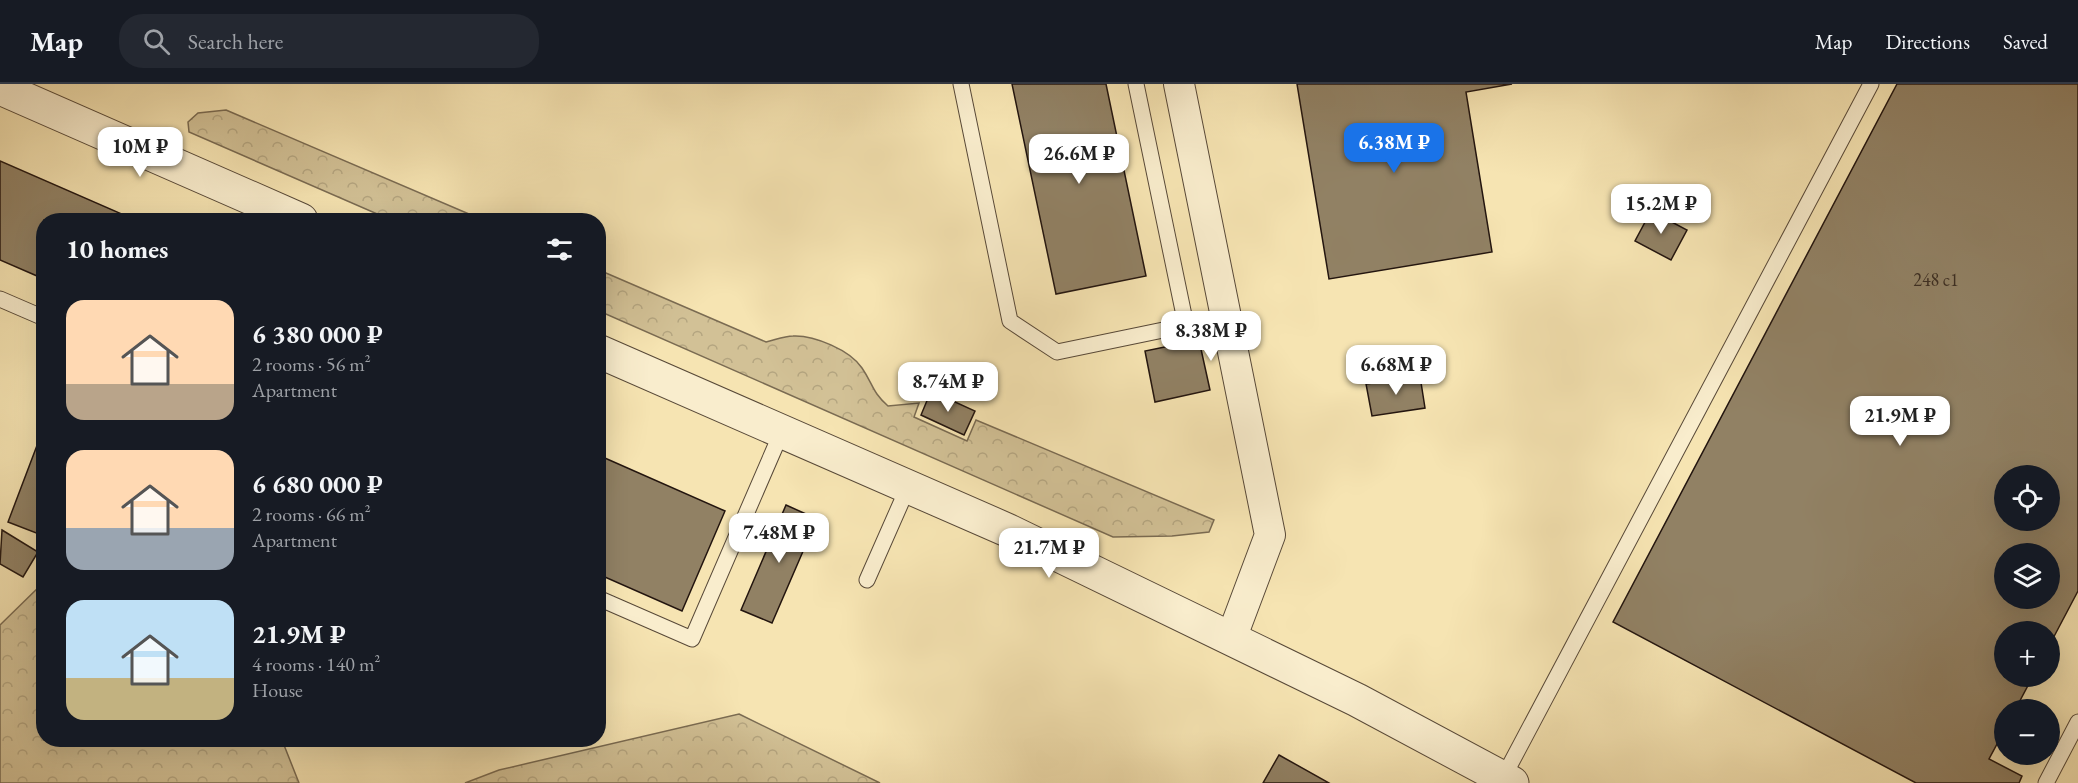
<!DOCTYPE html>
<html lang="en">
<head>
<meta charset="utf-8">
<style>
	body { margin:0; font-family:"EB Garamond",serif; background:#242831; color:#f1f3f6; height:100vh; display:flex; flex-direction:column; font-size:22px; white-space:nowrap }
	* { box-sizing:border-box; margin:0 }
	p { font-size:20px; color:#9ea1a6 }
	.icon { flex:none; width:33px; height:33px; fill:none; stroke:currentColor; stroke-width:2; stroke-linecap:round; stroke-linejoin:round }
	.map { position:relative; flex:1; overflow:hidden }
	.details { position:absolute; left:36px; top:129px; width:570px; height:534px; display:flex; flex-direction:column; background:#171b24; border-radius:24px; box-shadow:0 6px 24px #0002 }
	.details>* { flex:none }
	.tools { position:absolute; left:1994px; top:381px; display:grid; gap:12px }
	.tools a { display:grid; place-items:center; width:66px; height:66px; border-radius:50%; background:#171b24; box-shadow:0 6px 24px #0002; font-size:30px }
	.price { position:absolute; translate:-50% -51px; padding:0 14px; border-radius:12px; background:#fff; color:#222; font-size:20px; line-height:39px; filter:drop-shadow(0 2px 3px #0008) }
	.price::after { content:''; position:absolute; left:50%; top:36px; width:18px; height:14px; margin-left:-9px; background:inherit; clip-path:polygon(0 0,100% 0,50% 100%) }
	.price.on { background:#1a73e8; color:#fff }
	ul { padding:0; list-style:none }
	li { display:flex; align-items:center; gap:18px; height:150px; padding:0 30px }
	li span { display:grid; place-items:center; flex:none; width:168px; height:120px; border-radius:18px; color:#555 }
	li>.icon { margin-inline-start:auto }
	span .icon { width:72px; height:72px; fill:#fffc; stroke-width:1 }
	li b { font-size:26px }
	h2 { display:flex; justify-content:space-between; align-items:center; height:72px; padding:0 30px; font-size:26px }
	header { display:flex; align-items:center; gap:36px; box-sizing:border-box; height:84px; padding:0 30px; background:#171b24; border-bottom:2px solid #363941 }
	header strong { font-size:28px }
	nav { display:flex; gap:33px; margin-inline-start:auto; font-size:21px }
	.search { width:420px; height:54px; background:#242831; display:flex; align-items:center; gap:15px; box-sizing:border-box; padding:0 21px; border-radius:24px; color:#9ea1a6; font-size:22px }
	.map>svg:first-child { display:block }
	.forest { fill:url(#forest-crowns); stroke:#7a6b52; stroke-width:1.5 }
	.building { fill:#918164; stroke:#23150f; stroke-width:1.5; fill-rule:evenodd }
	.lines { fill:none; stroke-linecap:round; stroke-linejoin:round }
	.service-casing { stroke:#584938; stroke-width:17 }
	.minor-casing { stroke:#584938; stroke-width:32 }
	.tertiary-casing { stroke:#584938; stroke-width:35 }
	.service { stroke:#f9edcd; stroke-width:15 }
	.minor { stroke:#f9edcd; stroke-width:30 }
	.tertiary { stroke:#f9edcd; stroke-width:33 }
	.labels { text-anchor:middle; stroke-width:5; stroke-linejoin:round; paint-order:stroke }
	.number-label { font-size:18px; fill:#3e3024 }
</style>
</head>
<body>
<header>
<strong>Map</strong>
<div class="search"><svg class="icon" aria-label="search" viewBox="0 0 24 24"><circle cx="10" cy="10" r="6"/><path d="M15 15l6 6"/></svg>Search here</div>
<nav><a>Map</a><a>Directions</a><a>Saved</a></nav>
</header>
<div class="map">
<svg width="2078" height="699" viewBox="0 0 2078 699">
	<defs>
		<pattern id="forest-crowns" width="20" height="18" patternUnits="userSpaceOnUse" patternTransform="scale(1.5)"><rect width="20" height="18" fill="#d2c196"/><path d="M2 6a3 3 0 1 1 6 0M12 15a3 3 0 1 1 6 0" fill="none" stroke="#b4a580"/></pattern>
	</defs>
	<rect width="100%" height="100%" fill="#f6e4b2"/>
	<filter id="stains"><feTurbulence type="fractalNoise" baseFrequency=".00333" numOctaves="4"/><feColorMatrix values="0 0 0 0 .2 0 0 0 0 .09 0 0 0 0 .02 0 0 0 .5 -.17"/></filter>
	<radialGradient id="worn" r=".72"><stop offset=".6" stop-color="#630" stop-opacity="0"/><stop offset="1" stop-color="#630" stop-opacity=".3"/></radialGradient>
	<!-- forest -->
	<path class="forest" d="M 226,26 L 483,136 L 391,136 L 189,48 L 188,38 L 198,29 Z
		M 599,186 L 766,258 C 775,256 784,252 793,252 C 814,251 850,266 862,284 C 873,300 872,308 888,322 L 919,319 L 914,333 L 967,357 L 976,336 L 1214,436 L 1209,448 L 1172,452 L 1113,453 L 599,227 Z
		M 43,499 L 44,656 L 282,656 L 299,699 L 0,699 L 0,541 Z
		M 739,630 L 880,699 L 465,699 L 499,686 Z"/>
	<!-- building -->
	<path class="building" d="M 1012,0 L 1106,0 L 1146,192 L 1056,210 Z
		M 1297,0 L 1512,0 L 1466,8 L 1492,168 L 1329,195 Z
		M 1897,0 L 2078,0 L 2078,507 L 2049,562 L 2049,548 L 2004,548 L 2004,592 L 2033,592 L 2015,626 L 2004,626 L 2004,647 L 1989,675 L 2022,692 L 2019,699 L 1916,699 L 1613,538 ZM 2004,392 L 2049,392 L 2049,436 L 2004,436 ZM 2004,470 L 2049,470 L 2049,514 L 2004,514 Z
		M 0,77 L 131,134 L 130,136 L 44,136 L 44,195 L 0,176 Z
		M 1651,127 L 1687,146 L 1671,176 L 1635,157 Z
		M 1199,256 L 1210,306 L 1155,318 L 1145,267 Z
		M 1420,292 L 1425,324 L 1372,332 L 1366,300 Z
		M 931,307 L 975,327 L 964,351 L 921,331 Z
		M 44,343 L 44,452 L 8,438 Z
		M 598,371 L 725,427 L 682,527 L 598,490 Z
		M 786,421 L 817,435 L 772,539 L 741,526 Z
		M 2,446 L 38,468 L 23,493 L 0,480 Z
		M 1279,671 L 1329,699 L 1263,699 Z"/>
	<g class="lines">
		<!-- service casing -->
		<g class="service-casing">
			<path id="service" d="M 961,0 L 1010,237 L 1057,268 L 1226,233
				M 1136,0 L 1186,241
				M 0,215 L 44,234
				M 867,496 L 908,403
				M 598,514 L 692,555 L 782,347
				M 1503,694 L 1871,0
				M 2046,699 L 2078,638"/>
		</g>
		<!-- minor casing -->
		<g class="minor-casing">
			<path id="minor" d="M 1179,0 L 1270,451 L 1231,555"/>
		</g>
		<!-- tertiary casing -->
		<g class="tertiary-casing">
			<path id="tertiary" d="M 0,4 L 301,136
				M 598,267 L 1007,446 L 1357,616 L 1512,699"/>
		</g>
		<!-- service -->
		<use href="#service" class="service"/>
		<!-- minor -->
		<use href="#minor" class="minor"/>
		<!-- tertiary -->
		<use href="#tertiary" class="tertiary"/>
	</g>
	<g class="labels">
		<!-- number labels -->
		<g class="number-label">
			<text x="1936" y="202">248 с1</text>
		</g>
	</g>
	<rect width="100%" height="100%" filter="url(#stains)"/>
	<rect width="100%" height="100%" fill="url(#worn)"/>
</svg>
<div class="tools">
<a><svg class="icon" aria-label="locate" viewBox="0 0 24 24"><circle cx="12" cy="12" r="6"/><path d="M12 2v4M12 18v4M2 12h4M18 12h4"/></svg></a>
<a><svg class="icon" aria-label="layers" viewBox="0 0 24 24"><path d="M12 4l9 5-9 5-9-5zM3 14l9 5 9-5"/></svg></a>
<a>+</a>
<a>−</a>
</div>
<b class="price on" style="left:1394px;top:90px">6.38M ₽</b>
<b class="price" style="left:140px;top:94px">10M ₽</b>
<b class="price" style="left:1079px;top:101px">26.6M ₽</b>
<b class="price" style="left:1661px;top:151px">15.2M ₽</b>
<b class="price" style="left:1211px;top:278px">8.38M ₽</b>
<b class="price" style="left:1396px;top:312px">6.68M ₽</b>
<b class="price" style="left:948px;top:329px">8.74M ₽</b>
<b class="price" style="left:1900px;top:363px">21.9M ₽</b>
<b class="price" style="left:779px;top:480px">7.48M ₽</b>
<b class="price" style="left:1049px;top:495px">21.7M ₽</b>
<section class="details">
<h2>10 homes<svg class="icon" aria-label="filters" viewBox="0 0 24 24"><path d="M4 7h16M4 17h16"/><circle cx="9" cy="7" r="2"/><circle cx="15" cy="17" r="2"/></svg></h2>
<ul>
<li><span style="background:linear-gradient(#ffd9b3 70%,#b9a48a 0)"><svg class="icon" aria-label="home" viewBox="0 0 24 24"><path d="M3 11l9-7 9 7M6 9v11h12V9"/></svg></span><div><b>6 380 000 ₽</b><p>2 rooms · 56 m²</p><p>Apartment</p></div></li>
<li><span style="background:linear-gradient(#ffd9b3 65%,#9aa5b1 0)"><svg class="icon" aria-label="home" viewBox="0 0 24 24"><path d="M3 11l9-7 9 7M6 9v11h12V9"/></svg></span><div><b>6 680 000 ₽</b><p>2 rooms · 66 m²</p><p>Apartment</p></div></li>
<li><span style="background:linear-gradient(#bfe0f5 65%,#c2b280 0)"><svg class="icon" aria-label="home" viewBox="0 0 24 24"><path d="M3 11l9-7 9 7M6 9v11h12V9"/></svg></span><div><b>21.9M ₽</b><p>4 rooms · 140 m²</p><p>House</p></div></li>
</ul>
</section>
</div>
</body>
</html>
